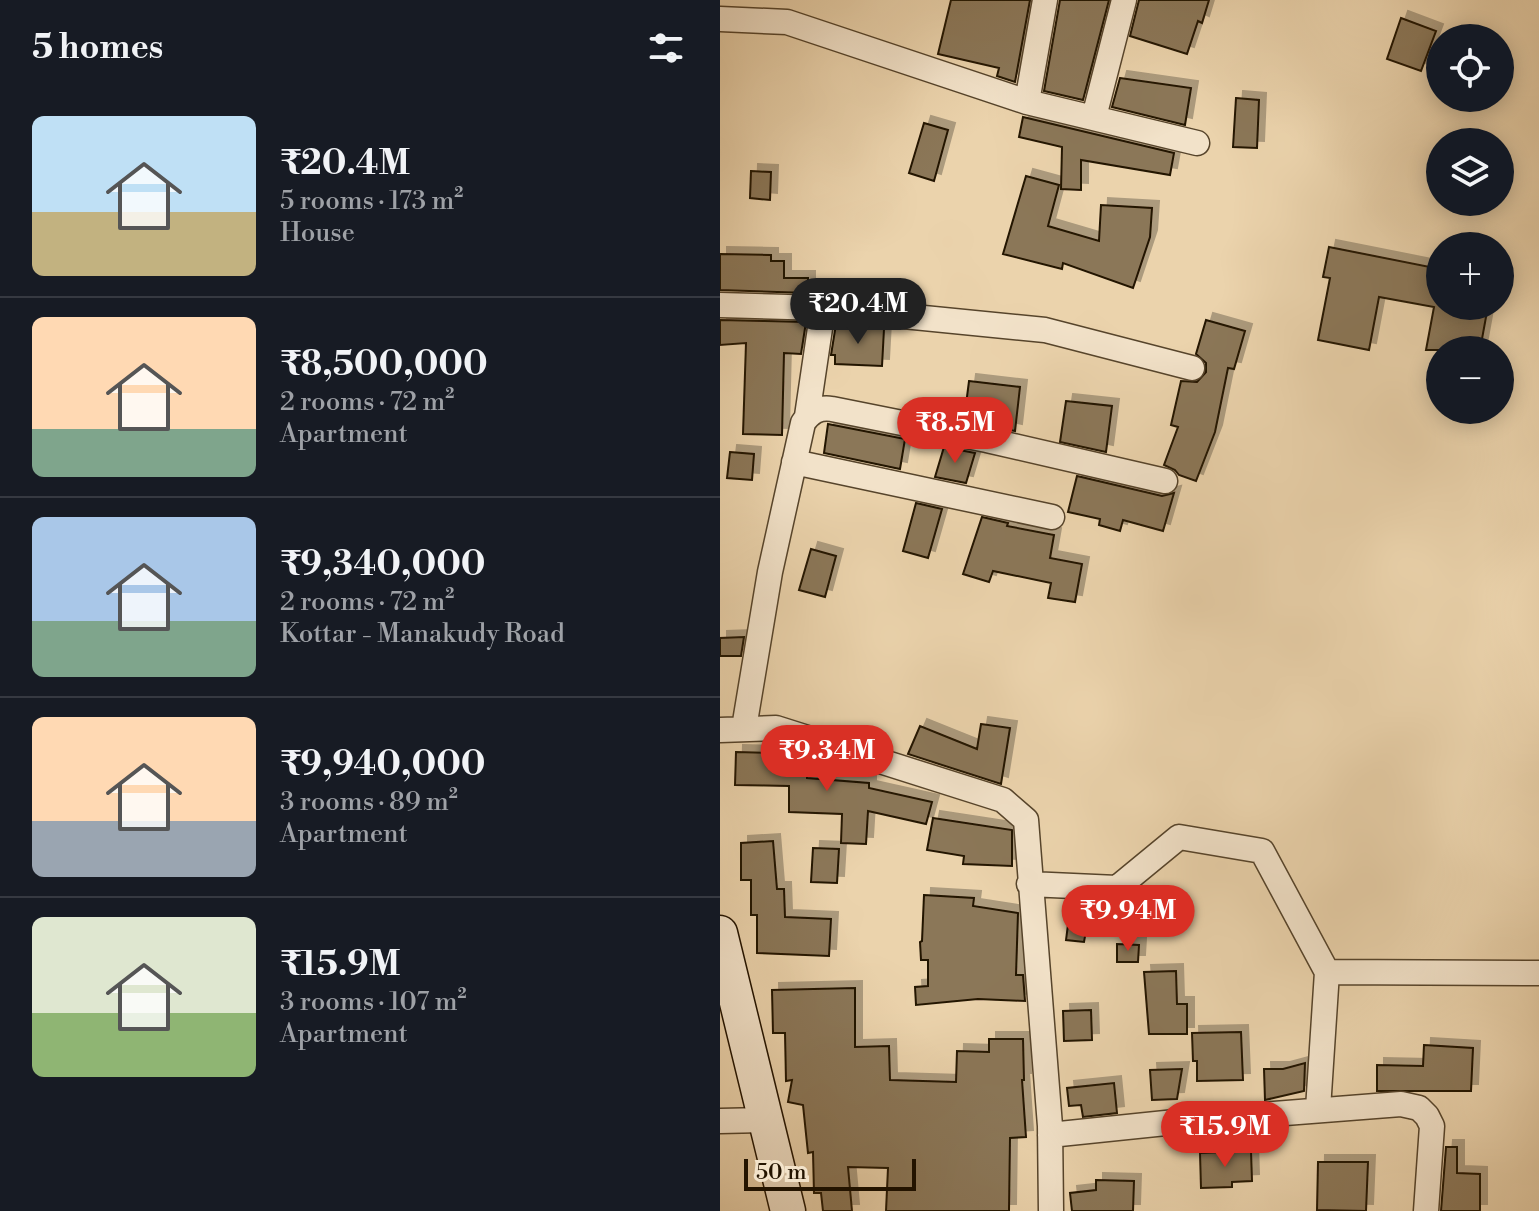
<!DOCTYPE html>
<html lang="en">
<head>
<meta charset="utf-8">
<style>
	body { margin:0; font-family:"Libre Bodoni",serif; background:#242831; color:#f1f3f6; height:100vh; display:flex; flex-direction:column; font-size:30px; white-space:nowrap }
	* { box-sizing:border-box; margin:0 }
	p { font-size:26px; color:#9ea1a6 }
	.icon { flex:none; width:44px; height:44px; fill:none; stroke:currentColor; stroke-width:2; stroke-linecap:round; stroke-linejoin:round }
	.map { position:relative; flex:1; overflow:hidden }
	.drawer { display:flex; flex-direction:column; background:#171b24; width:720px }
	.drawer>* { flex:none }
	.tools { position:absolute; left:706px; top:24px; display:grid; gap:16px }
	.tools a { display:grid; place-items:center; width:88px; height:88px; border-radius:50%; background:#171b24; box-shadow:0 4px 20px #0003; font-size:40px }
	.scale { position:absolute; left:24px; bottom:20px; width:172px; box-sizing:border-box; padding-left:8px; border:4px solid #241400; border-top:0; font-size:22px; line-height:28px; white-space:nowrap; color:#241400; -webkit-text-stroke:6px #f2e2c9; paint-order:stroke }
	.price { position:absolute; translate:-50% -68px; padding:0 18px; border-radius:28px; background:#d93025; color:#fff; font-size:26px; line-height:52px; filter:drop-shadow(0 2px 4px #0008) }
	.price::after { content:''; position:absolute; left:50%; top:48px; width:24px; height:18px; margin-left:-12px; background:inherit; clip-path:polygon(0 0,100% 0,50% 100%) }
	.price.on { background:#222; color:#fff }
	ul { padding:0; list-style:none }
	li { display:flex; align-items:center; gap:24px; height:200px; padding:0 32px }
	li+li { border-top:2px solid #363941 }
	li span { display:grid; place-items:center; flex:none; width:224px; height:160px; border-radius:12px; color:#555 }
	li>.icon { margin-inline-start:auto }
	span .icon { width:96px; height:96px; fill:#fffc; stroke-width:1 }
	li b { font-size:34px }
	h2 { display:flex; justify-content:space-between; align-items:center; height:96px; padding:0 32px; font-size:34px }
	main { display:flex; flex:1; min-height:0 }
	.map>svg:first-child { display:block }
	.building { fill:#8b7759; stroke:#241400; stroke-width:2; filter:url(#shadow) }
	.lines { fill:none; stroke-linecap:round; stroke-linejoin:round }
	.street-casing { stroke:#56442b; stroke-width:27 }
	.secondary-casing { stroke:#241400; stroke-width:37 }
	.street { stroke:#f2e2c9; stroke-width:24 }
	.secondary { stroke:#f2e2c9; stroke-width:34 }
</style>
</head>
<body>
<main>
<section class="drawer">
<h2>5 homes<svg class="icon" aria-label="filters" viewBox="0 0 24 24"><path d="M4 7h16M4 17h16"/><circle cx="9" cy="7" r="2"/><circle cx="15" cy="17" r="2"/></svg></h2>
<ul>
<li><span style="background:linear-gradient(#bfe0f5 60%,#c2b280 0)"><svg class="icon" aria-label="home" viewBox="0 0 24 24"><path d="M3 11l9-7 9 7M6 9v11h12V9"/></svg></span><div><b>₹20.4M</b><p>5 rooms · 173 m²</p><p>House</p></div></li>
<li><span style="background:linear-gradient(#ffd9b3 70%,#7fa58c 0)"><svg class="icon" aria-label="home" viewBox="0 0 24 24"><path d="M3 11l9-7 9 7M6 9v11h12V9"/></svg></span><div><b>₹8,500,000</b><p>2 rooms · 72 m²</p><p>Apartment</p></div></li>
<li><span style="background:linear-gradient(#a9c7e8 65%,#7fa58c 0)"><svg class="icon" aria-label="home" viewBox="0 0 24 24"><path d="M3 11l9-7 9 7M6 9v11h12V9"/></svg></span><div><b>₹9,340,000</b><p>2 rooms · 72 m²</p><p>Kottar - Manakudy Road</p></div></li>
<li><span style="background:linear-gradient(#ffd9b3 65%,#9aa5b1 0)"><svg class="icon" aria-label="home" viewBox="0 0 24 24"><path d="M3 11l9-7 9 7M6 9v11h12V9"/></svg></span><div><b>₹9,940,000</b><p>3 rooms · 89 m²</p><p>Apartment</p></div></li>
<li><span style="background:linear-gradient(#dfe7d0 60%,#8fb573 0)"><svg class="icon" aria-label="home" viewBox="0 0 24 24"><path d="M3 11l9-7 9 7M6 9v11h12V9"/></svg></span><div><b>₹15.9M</b><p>3 rooms · 107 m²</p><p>Apartment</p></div></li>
</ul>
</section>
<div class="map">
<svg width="819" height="1211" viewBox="0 0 819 1211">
	<defs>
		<filter id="shadow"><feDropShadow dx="7" dy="-7" stdDeviation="0" flood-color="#0004"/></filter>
	</defs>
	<rect width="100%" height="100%" fill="#ebd3ac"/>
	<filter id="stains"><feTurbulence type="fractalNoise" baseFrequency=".0025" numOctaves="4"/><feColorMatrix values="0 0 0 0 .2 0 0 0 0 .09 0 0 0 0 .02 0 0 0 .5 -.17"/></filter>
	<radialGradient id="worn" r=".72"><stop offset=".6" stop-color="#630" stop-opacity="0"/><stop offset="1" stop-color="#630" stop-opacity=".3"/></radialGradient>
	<!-- building -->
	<path class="building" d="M 231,0 L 310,0 L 295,82 L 277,76 L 279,68 L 218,54 Z
		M 340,0 L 389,0 L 363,100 L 324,91 Z
		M 419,0 L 489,0 L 482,23 L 478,21 L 467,54 L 410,36 Z
		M 681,18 L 716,31 L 701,71 L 667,59 Z
		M 400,78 L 471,88 L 465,125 L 392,107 Z
		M 516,98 L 539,100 L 537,148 L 513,147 Z
		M 303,117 L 454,153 L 450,175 L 361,160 L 361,190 L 341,189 L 342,147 L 299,137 Z
		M 204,123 L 228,130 L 214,181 L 189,173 Z
		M 31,171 L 51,172 L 50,200 L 30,198 Z
		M 306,176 L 339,185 L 328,226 L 379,241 L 381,205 L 432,208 L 430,237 L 413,288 L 343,263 L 342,269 L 283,254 Z
		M 609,247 L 720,269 L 720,306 L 768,306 L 760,350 L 706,350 L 714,307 L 659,297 L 649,350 L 598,340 L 610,278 L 603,277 Z
		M 0,254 L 51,255 L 51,261 L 64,261 L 64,278 L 88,278 L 88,293 L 0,290 Z
		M 0,320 L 86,322 L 81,354 L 64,353 L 62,435 L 23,434 L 26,343 L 0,345 Z
		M 486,320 L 525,331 L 514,369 L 508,368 L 495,432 L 476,481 L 459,475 L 455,470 L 444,465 L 458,427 L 451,425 L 461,381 L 477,382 L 486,372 L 486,363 L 476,354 Z
		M 116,324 L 164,329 L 162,366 L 115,364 L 115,355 L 111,355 Z
		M 249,381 L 300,387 L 295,431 L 244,420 Z
		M 346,401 L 392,406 L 386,452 L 340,442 Z
		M 108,424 L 185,439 L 180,469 L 104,453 Z
		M 224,447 L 255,453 L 246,483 L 215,477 Z
		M 10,452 L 34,454 L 32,480 L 7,478 Z
		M 357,476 L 442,496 L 454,493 L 443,531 L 403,520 L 400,531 L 379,525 L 380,519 L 348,512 Z
		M 196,503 L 222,509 L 208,558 L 183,551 Z
		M 262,517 L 288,523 L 287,526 L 334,535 L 330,558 L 362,564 L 355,602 L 328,598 L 331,583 L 273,571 L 269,582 L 243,574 Z
		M 91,549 L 116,556 L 105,597 L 79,590 Z
		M 24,637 L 21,656 L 0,656 L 0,638 Z
		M 261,724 L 290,728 L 281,784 L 188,754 L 200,726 L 257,749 Z
		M 16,752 L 87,754 L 87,778 L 149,783 L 149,788 L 212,802 L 206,824 L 148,811 L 146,844 L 121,843 L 122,814 L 69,812 L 69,786 L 15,785 Z
		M 213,818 L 292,830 L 292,866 L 243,864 L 244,856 L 207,850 Z
		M 53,841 L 57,889 L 64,889 L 65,917 L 111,919 L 109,956 L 37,953 L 37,915 L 31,915 L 31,880 L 21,880 L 21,843 Z
		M 93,848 L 119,849 L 117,883 L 91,882 Z
		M 204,895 L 254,898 L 253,906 L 298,913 L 296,975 L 303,975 L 305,1001 L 258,999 L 196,1005 L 195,987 L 208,986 L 208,960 L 201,960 L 200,942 L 202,941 Z
		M 349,917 L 368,920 L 364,942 L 346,940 Z
		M 397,944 L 419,945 L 418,962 L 397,962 Z
		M 456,971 L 457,1004 L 467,1004 L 467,1034 L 429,1034 L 424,972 Z
		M 135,988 L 135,1047 L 169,1046 L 170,1080 L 236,1082 L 237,1051 L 269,1052 L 269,1039 L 303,1039 L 304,1080 L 302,1080 L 306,1137 L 290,1138 L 289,1211 L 166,1211 L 168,1168 L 128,1167 L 132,1211 L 103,1211 L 101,1193 L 94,1193 L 93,1152 L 88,1153 L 83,1105 L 68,1102 L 72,1080 L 66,1081 L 65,1033 L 53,1033 L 52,990 Z
		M 371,1010 L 372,1040 L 344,1041 L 343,1011 Z
		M 521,1032 L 523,1080 L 477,1081 L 477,1061 L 473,1061 L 472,1033 Z
		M 704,1045 L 753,1048 L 751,1091 L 657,1091 L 657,1065 L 703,1066 Z
		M 585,1063 L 584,1091 L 545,1100 L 544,1069 L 563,1069 Z
		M 462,1069 L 457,1099 L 432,1100 L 430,1070 Z
		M 394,1083 L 397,1113 L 363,1117 L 361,1105 L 349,1106 L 347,1088 Z
		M 726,1147 L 737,1147 L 737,1173 L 760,1174 L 760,1211 L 721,1211 Z
		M 531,1151 L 532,1181 L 512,1182 L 512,1187 L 481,1188 L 480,1153 Z
		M 598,1162 L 648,1162 L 646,1211 L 597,1210 Z
		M 376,1180 L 414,1181 L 413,1211 L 352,1211 L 350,1193 L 376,1190 Z"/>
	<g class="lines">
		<!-- street casing -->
		<g class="street-casing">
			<path id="street" d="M 0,19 L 67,22 L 307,102 L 477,143
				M 307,102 L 325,0
				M 374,117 L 404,0
				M 0,305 L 103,308 L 325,330 L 472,368
				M 87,416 L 103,308
				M 74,462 L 332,517
				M 24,728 L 50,572 L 83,423 C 90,412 99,407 112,409 L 267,440 L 445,481
				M 0,730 L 56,728 L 283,800 L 306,820 L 330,1126 L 331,1211
				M 309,884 L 397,888 L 459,837 L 542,851 L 607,972 L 598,1109
				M 607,972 L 819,973
				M 0,1121 L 46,1120
				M 330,1135 L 465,1121 L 681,1104 L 699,1108 L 707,1116 L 712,1126 L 706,1211"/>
		</g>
		<!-- secondary casing -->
		<g class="secondary-casing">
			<path id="secondary" d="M 0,933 L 68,1211"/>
		</g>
		<!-- street -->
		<use href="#street" class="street"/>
		<!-- secondary -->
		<use href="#secondary" class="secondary"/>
	</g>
	<rect width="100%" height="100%" filter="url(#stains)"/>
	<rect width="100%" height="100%" fill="url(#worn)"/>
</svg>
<div class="tools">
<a><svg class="icon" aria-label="locate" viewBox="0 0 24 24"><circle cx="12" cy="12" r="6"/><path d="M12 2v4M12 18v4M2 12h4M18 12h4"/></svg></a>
<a><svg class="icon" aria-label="layers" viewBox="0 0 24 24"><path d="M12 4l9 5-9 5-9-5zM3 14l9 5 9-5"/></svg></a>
<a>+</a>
<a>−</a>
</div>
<div class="scale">50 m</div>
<b class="price on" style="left:138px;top:346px">₹20.4M</b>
<b class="price" style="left:235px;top:465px">₹8.5M</b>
<b class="price" style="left:107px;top:793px">₹9.34M</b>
<b class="price" style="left:408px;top:953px">₹9.94M</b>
<b class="price" style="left:505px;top:1169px">₹15.9M</b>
</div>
</main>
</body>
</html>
